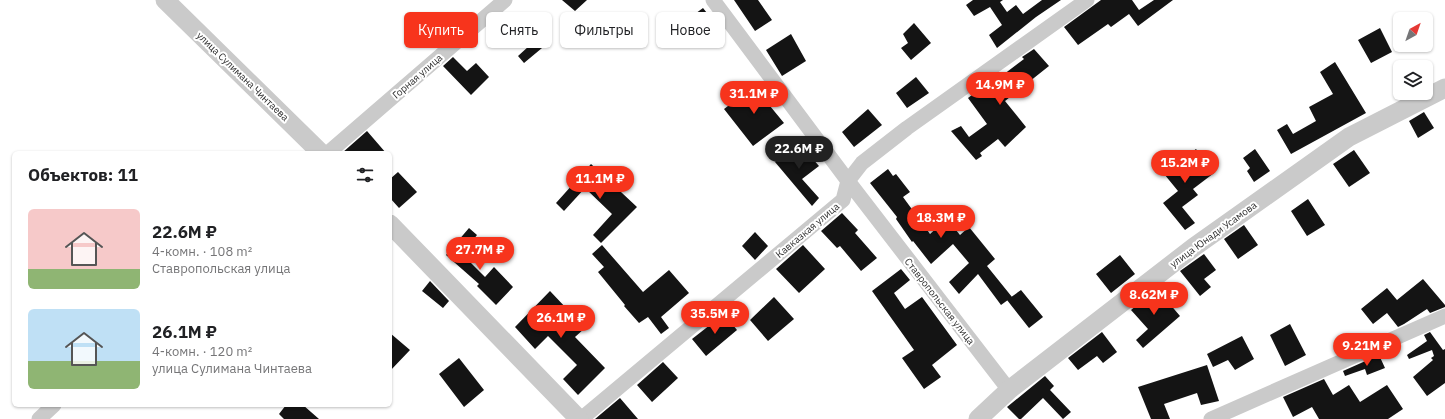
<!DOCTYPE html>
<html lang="ru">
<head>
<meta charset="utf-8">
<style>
	body { margin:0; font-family:"IBM Plex Sans",sans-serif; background:#f2f2f2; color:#202124; height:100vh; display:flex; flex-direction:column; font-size:15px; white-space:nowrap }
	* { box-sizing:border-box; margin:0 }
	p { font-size:13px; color:#757577 }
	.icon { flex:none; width:22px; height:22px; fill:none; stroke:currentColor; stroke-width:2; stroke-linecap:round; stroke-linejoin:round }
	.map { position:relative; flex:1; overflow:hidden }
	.sheet { position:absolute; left:12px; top:151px; width:380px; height:256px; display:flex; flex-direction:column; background:#fff; border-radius:6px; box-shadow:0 1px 3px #0004 }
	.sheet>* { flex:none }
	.top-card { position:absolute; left:404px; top:12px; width:380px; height:36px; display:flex; gap:8px }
	.needle { width:26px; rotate:40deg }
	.tools { position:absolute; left:1393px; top:12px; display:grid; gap:8px }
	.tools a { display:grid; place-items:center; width:40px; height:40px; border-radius:6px; background:#fff; box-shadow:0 1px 3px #0004; font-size:20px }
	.price { position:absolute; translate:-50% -34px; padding:0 9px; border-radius:14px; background:#f7341c; color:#fff; font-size:13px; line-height:26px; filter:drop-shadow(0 1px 2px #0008) }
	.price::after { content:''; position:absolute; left:50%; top:24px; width:12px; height:9px; margin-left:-6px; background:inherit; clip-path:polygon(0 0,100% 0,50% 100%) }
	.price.selected { background:#222; color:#fff }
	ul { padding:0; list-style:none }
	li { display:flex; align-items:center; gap:12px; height:100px; padding:0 16px }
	li span { display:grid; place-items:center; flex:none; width:112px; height:80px; border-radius:6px; color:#555 }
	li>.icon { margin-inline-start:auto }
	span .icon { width:48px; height:48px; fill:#fffc; stroke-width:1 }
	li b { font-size:17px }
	h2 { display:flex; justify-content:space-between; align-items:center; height:48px; padding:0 16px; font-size:17px }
	.chip { padding:0 14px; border-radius:6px; background:#fff; box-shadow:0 1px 3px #0004; font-size:14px; line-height:36px }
	.chip.selected { background:#f7341c; color:#fff }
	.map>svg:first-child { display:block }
	.building { fill:#141414 }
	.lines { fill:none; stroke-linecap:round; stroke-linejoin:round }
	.minor { stroke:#cacaca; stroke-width:15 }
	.tertiary { stroke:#cacaca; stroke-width:19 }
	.labels { text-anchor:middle; stroke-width:4; stroke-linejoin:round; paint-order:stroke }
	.street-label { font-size:10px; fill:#2d2d2d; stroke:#fff }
</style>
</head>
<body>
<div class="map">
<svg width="1445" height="419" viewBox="0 0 1445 419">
	<rect width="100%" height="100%" fill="#fff"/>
	<!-- building -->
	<path class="building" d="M 562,0 L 587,0 L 575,11 Z
		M 734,0 L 758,0 L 772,20 L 755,31 Z
		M 973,0 L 1003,0 L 1000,2 L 1007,12 L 1016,5 L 1023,14 L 1042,0 L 1061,0 L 1036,17 L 997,48 L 989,35 L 1002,25 L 990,7 L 974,16 L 966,5 Z
		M 1101,0 L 1132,0 L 1139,10 L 1154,0 L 1173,0 L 1138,26 L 1129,14 L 1111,27 L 1108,24 L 1078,45 L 1064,27 Z
		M 703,8 L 721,31 L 705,42 L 688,19 Z
		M 914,23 L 931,43 L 911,60 L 901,48 L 908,43 L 903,34 Z
		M 1380,28 L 1392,52 L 1371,63 L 1358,40 Z
		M 791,34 L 806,61 L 782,76 L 766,50 Z
		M 540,36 L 548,43 L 524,63 L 518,56 Z
		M 1034,49 L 1049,66 L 1005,101 L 1026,127 L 1005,147 L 998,139 L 980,153 L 982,156 L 976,160 L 951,131 L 961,126 L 969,137 L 987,124 L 968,98 L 989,82 L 991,84 L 1024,59 L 1022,57 Z
		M 453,57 L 467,71 L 476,63 L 489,77 L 471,95 L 443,66 Z
		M 1335,62 L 1366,113 L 1291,154 L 1277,130 L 1287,124 L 1293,134 L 1316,121 L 1309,107 L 1333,94 L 1320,72 Z
		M 916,77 L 929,93 L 907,108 L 896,93 Z
		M 757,84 L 773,104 L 770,106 L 784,123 L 753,146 L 724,109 Z
		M 868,109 L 882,125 L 854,147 L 842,132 Z
		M 1424,112 L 1434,128 L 1418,138 L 1409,121 Z
		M 367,131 L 386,153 L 342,153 Z
		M 797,141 L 819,166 L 802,179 L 819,198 L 812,206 L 775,162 Z
		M 1196,149 L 1214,173 L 1193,189 L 1198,195 L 1182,207 L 1195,223 L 1185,230 L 1163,203 L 1178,191 L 1160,169 L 1171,161 L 1174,165 Z
		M 1255,149 L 1270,171 L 1254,182 L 1247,171 L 1250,168 L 1243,158 Z
		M 1354,150 L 1370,173 L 1349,187 L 1333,164 Z
		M 591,164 L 637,207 L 601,243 L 593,235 L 612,214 L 585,188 L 564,211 L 556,203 Z
		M 888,169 L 893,176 L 896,174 L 910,192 L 903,197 L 930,234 L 947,219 L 960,235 L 969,227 L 995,259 L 987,266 L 1012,297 L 1001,305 L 978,274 L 959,294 L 949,282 L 969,263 L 953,244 L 931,264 L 913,241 L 912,242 L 896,219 L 897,217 L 870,183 Z
		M 398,172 L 417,192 L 399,208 L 390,198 L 390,179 Z
		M 1308,199 L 1325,225 L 1307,236 L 1291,211 Z
		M 842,213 L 858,230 L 855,233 L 877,258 L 861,271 L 840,246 L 837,248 L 821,231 Z
		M 1244,225 L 1258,245 L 1238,259 L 1224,239 Z
		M 469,228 L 477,235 L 462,254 L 485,277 L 494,267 L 513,287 L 496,305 L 477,286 L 479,284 L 446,255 Z
		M 755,232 L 768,246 L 755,260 L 742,246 Z
		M 602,245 L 643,292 L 669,270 L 689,293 L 661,317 L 669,328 L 661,334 L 648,317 L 639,323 L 624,306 L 625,305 L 598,272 L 604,267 L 592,254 Z
		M 803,245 L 825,269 L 799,293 L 776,269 Z
		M 1204,254 L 1216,270 L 1204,279 L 1211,287 L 1200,296 L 1180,271 Z
		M 1120,255 L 1135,274 L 1111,293 L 1096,274 Z
		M 901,269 L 910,280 L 894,293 L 905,309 L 922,297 L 957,345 L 932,365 L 941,377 L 924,389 L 902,358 L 914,350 L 872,291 Z
		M 1423,279 L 1445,305 L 1445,307 L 1430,313 L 1427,309 L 1404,324 L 1398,327 L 1387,313 L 1373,324 L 1361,309 L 1387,288 L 1397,300 Z
		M 430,281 L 449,301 L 443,308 L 422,291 Z
		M 1157,289 L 1180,316 L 1143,348 L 1136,340 L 1148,329 L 1131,310 Z
		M 1021,290 L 1043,317 L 1029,328 L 1007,300 Z
		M 550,291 L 585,328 L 575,337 L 605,368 L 578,395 L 563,379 L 577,365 L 548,336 L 535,349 L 515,327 Z
		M 774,297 L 794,319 L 768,341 L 750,320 Z
		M 724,314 L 737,330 L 706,356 L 692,339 Z
		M 1290,324 L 1306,355 L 1285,366 L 1270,335 Z
		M 1102,332 L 1117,352 L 1103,363 L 1097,356 L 1078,370 L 1068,358 Z
		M 1430,332 L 1443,350 L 1445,349 L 1445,383 L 1427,396 L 1413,377 L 1433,360 L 1431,358 L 1434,356 L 1432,350 L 1409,359 L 1407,355 L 1427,341 L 1424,335 Z
		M 390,333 L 410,350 L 390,371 Z
		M 1242,336 L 1254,359 L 1235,370 L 1228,360 L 1213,367 L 1207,354 Z
		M 1379,355 L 1385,368 L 1367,375 L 1365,369 L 1345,376 L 1343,371 Z
		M 459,358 L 484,390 L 464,407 L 439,374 Z
		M 663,362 L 678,378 L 652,402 L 637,385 Z
		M 1207,365 L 1219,401 L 1201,405 L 1197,393 L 1164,404 L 1170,419 L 1151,419 L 1138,387 Z
		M 1045,376 L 1054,386 L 1050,390 L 1071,412 L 1063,419 L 1043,398 L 1021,419 L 1019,419 L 1007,407 Z
		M 1324,379 L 1333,395 L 1349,385 L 1360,402 L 1387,385 L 1403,409 L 1388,419 L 1319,419 L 1312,407 L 1293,417 L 1283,397 Z
		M 620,398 L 638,419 L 595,419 Z
		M 286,405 L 303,405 L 319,419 L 284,419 L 279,414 Z"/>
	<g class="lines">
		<!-- minor -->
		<path class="minor" d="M 713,0 L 848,181 L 1009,390
			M 328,153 L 505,0
			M 39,419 L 54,405
			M 581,419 L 843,200 L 848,181 L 862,163 L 907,128 L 1087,0
			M 1211,419 L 1445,316"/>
		<!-- tertiary -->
		<path class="tertiary" d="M 165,0 L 321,153
			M 390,224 L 579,419
			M 978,419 L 1009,390 L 1194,247 L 1349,137 L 1445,88"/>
	</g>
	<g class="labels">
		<!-- street labels -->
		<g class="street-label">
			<text transform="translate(243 76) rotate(44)" y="4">улица Сулимана Чинтаева</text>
			<text transform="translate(417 76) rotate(-41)" y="4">Горная улица</text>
			<text transform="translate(807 230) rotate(-40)" y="4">Кавказкая улица</text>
			<text transform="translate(1213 234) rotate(-36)" y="4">улица Юнади Усамова</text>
			<text transform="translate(940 301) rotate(52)" y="4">Ставропольская улица</text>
		</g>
	</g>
</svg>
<div class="tools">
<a><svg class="needle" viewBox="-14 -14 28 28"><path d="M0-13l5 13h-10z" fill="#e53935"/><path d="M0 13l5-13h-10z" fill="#757577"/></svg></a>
<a><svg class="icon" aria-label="layers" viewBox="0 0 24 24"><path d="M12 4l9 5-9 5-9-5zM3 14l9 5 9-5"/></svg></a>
</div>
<b class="price" style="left:1000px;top:106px">14.9M ₽</b>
<b class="price" style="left:754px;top:115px">31.1M ₽</b>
<b class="price selected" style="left:799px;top:170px">22.6M ₽</b>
<b class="price" style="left:1185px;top:184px">15.2M ₽</b>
<b class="price" style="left:600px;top:200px">11.1M ₽</b>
<b class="price" style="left:941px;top:239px">18.3M ₽</b>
<b class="price" style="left:480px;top:271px">27.7M ₽</b>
<b class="price" style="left:1154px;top:316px">8.62M ₽</b>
<b class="price" style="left:715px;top:335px">35.5M ₽</b>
<b class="price" style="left:561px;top:339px">26.1M ₽</b>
<b class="price" style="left:1367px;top:367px">9.21M ₽</b>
<div class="top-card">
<a class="chip selected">Купить</a>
<a class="chip">Снять</a>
<a class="chip">Фильтры</a>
<a class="chip">Новое</a>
</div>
<section class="sheet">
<h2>Объектов: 11<svg class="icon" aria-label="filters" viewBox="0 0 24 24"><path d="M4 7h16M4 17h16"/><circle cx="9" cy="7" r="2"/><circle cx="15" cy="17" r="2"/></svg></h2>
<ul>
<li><span style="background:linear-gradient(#f6c9c9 75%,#8fb573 0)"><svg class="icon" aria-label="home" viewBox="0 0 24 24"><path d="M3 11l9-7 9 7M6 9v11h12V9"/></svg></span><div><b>22.6M ₽</b><p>4-комн. · 108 m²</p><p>Ставропольская улица</p></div></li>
<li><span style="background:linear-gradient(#bfe0f5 65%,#8fb573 0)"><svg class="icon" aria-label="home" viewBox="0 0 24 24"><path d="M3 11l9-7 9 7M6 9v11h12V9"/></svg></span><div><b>26.1M ₽</b><p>4-комн. · 120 m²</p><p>улица Сулимана Чинтаева</p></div></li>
</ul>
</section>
</div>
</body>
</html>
